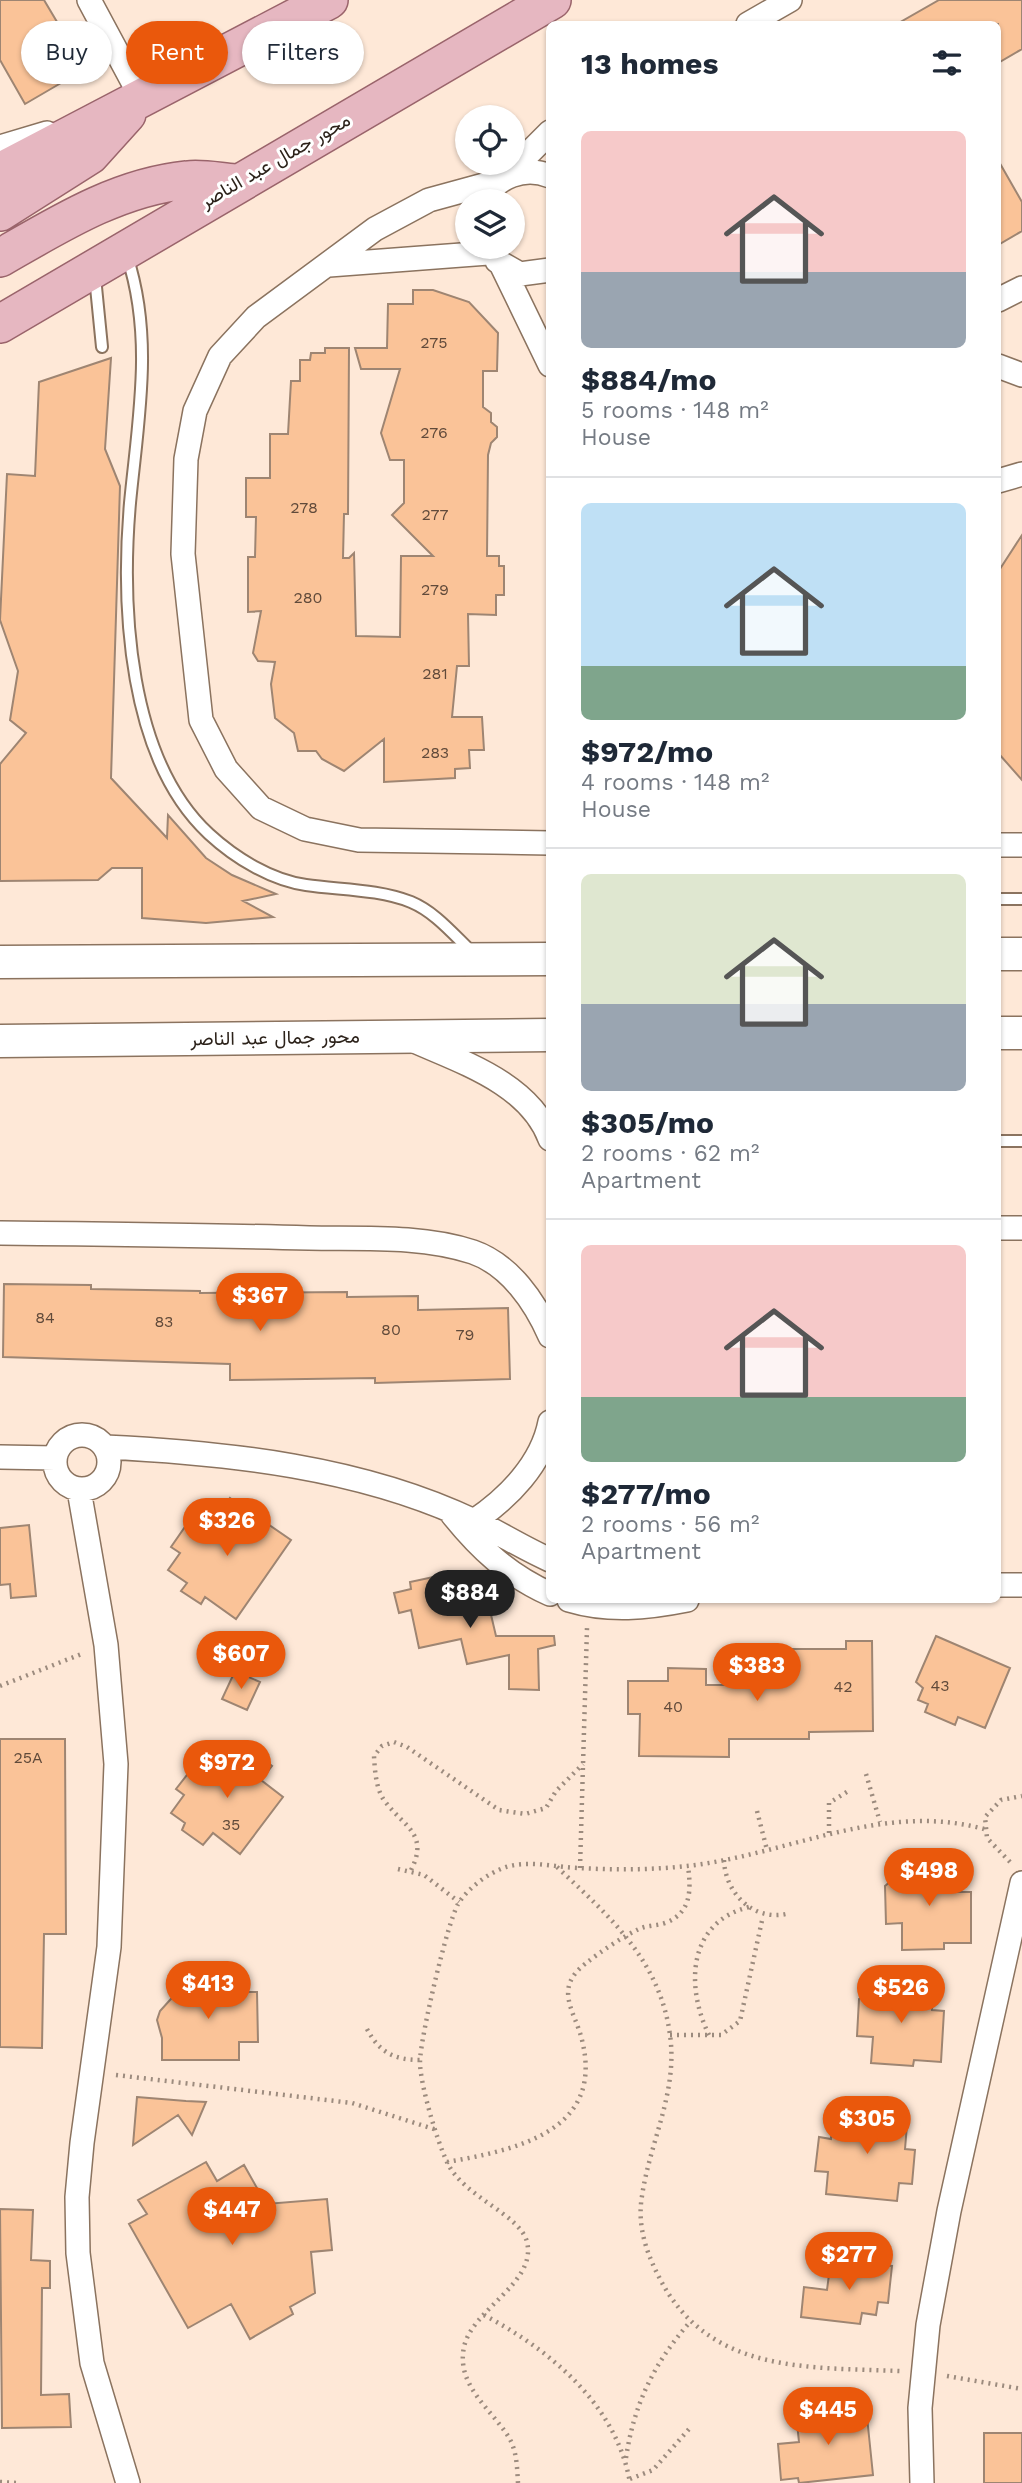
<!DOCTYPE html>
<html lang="en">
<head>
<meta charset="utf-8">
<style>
	body { margin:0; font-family:"Work Sans",Vazirmatn,sans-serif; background:#f6f6f7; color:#1f2937; height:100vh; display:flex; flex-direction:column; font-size:26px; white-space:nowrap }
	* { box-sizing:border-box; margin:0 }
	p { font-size:23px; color:#747a83 }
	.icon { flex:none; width:38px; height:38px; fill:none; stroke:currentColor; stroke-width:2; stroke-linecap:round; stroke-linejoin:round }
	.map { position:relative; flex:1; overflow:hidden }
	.details { position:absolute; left:546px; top:21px; width:455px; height:1582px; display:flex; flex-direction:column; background:#fff; border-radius:10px; box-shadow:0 2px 5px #0004 }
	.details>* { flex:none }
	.guide { position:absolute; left:21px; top:21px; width:420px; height:63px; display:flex; gap:14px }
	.controls { position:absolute; left:455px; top:105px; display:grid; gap:14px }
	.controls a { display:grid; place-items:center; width:70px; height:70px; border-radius:50%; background:#fff; box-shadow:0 2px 5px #0004; font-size:35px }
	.price { position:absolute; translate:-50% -60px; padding:0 16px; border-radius:24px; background:#ea580c; color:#fff; font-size:23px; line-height:46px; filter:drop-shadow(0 2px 4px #0008) }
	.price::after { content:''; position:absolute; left:50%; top:42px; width:21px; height:16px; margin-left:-10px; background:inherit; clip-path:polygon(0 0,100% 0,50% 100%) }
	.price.current { background:#222; color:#fff }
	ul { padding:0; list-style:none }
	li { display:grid; align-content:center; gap:14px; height:371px; padding:0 35px }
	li+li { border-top:2px solid #e0e1e3 }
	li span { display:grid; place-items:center; height:217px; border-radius:10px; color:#555 }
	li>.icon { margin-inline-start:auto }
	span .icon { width:126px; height:126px; fill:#fffc; stroke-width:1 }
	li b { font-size:30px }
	h2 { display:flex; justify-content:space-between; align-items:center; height:84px; padding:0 35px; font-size:30px }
	.pill { padding:0 24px; border-radius:32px; background:#fff; box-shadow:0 2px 5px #0004; font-size:24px; line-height:63px }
	.pill.current { background:#ea580c; color:#fff }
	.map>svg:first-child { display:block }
	.building { fill:#fac398; stroke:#9e8572; stroke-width:2 }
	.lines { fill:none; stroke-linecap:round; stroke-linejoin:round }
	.lane-casing { stroke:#8b735f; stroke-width:14 }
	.street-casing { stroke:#8b735f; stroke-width:26 }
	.secondary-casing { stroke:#8b735f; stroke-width:35 }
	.primary-casing { stroke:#9a646b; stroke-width:40 }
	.path { stroke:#9c8b7e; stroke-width:4.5; stroke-dasharray:2 5; stroke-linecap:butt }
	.lane { stroke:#fff; stroke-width:10 }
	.street { stroke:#fff; stroke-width:23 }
	.secondary { stroke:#fff; stroke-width:32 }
	.primary { stroke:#e6b7c1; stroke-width:37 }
	.labels { text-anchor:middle; stroke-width:6; stroke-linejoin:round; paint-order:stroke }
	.number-label { font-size:16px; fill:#604a3a }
	.street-label { font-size:19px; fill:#2c221a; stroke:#fff }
</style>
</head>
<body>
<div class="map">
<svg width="1022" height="2483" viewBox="0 0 1022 2483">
	<rect width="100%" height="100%" fill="#fee8d7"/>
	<!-- building -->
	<path class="building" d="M 0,0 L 44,0 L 85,69 L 25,104 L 0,60 Z
		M 939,0 L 1022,0 L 1022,49 L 998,63 L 998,24 L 897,24 Z
		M 998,160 L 1022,202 L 1022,231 L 998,245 Z
		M 413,290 L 433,290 L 469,302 L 498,333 L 497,371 L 483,371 L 483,407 L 491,413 L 491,422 L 497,427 L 497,437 L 491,443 L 488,455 L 487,556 L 499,556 L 499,566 L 504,566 L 504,595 L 496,595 L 496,615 L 468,614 L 469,666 L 457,666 L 452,717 L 482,717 L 484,750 L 469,750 L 470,768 L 455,769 L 455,778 L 384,782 L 384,739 L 344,771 L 322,759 L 316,751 L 298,751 L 294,733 L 275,718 L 271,684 L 275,662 L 258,661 L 253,653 L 261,611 L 248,612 L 248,557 L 255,557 L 256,517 L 246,517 L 246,478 L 270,478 L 270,434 L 288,434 L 291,381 L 300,381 L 300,360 L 310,360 L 311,353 L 325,353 L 325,348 L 349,348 L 348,514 L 344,514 L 343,558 L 349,558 L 354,553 L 356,636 L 400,637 L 401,556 L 433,556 L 392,515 L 404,503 L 404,460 L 390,460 L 381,433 L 400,369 L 361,369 L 355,348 L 387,348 L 388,304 L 413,304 Z
		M 111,358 L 105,449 L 120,486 L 111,778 L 167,838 L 168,815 L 206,858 L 232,875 L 276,894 L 243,901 L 273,917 L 206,923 L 142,918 L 142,868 L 112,868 L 98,880 L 0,881 L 0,764 L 26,733 L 10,720 L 18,671 L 0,620 L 7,474 L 35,476 L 39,382 Z
		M 1022,535 L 1022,780 L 999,754 L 998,735 L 998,572 Z
		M 4,1284 L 91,1285 L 91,1289 L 200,1291 L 200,1293 L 347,1292 L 347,1297 L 418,1296 L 418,1310 L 508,1308 L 510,1379 L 375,1383 L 375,1378 L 230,1380 L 230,1364 L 3,1357 Z
		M 230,1498 L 291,1540 L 236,1619 L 205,1597 L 201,1604 L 181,1591 L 187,1583 L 168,1570 L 180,1553 L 171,1547 L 189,1521 L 206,1533 Z
		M 29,1525 L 36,1596 L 11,1598 L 10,1584 L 0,1585 L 0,1528 Z
		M 443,1575 L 451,1613 L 473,1588 L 488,1602 L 496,1636 L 554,1636 L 555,1645 L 538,1649 L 539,1690 L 509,1689 L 509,1655 L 467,1664 L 461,1639 L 419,1648 L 411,1610 L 399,1613 L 394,1593 L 411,1589 L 410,1582 Z
		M 936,1636 L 1010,1668 L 985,1728 L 958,1717 L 955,1725 L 925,1712 L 928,1704 L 918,1700 L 923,1688 L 916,1682 Z
		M 846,1641 L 872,1641 L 873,1731 L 809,1732 L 809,1739 L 729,1739 L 729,1757 L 639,1756 L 640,1714 L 628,1714 L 628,1681 L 668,1681 L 668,1668 L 706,1669 L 706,1685 L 768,1685 L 767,1649 L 846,1649 Z
		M 235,1671 L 260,1682 L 247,1710 L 222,1699 Z
		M 0,1739 L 65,1739 L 66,1934 L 44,1934 L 42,2048 L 0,2047 Z
		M 242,1743 L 272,1766 L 261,1780 L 283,1797 L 240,1854 L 213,1833 L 203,1845 L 182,1830 L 185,1823 L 171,1813 L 184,1795 L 176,1789 L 201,1757 L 220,1771 Z
		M 915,1861 L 923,1871 L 958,1870 L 958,1892 L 971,1892 L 971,1943 L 944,1943 L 944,1949 L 902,1950 L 902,1923 L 886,1924 L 885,1886 Z
		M 179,1980 L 240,1980 L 240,1992 L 257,1992 L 258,2042 L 239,2042 L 239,2060 L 162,2060 L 162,2038 L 157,2020 L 160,2011 L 179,1990 Z
		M 879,1985 L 933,1988 L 932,2010 L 944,2011 L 941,2062 L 914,2060 L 913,2066 L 871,2063 L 873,2037 L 857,2036 L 859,1999 Z
		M 137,2097 L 186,2101 L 206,2102 L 192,2135 L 178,2115 L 133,2145 Z
		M 865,2109 L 908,2113 L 905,2149 L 915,2150 L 912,2184 L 899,2183 L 897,2201 L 826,2194 L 828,2172 L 815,2171 L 819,2137 L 831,2139 L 833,2114 L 864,2117 Z
		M 206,2162 L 217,2181 L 244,2165 L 266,2204 L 327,2199 L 332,2250 L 311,2252 L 315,2293 L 290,2307 L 293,2314 L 250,2339 L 231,2304 L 188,2328 L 129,2224 L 147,2214 L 138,2200 Z
		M 0,2209 L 33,2210 L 31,2260 L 50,2261 L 50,2288 L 42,2288 L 41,2395 L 69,2394 L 71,2427 L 2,2428 Z
		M 831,2259 L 892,2266 L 888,2303 L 878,2302 L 876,2315 L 862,2313 L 860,2324 L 801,2317 L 804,2287 L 827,2290 Z
		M 866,2407 L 873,2475 L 799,2483 L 798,2478 L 781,2480 L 778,2444 L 799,2442 L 796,2414 Z
		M 984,2433 L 1022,2433 L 1022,2483 L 984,2483 Z"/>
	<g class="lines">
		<!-- lane casing -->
		<g class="lane-casing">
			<path id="lane" d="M 127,256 C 154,338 138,420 130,503 C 121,607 128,759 209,834 C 235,858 271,880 306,885 C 340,890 378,889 411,902 C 435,912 453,934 472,952
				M 95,277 L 102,347
				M 998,899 L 1022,899
				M 998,1141 L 1022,1141"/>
		</g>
		<!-- street casing -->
		<g class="street-casing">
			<path id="street" d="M 89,0 L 141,97
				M 748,24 L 790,0
				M 0,147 L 47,133
				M 520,172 L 527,155 L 550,132
				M 502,180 L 429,200 L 375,229 L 256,317 L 220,356 L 195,411 L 186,459 L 183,554 L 201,720 L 226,769 L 261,808 L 305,829 L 359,840 L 550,843
				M 485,201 C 495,176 525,166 550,176
				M 497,261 L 520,274 L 550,270
				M 329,265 L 488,253
				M 502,266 L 550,365
				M 998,300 L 1022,288
				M 998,366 L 1022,375
				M 998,481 L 1022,474
				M 998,845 L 1022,845
				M 412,1040 C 461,1062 529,1083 550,1139
				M 998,1228 L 1022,1228
				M 0,1233 C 103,1234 206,1235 309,1238 C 361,1239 422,1235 473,1252 C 510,1265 535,1302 550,1336
				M55 1462a27 27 0 1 1 54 0a27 27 0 1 1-54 0Z
				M 105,1447 C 228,1453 361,1467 474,1521 C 500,1533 523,1548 550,1560
				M 0,1457 L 55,1458
				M 79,1490 L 106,1645 L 116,1764 L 109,1947 L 82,2143 L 77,2197 L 78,2253 L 92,2363 L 128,2483
				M 452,1514 C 480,1549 508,1575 550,1594
				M 474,1521 C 508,1498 542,1464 550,1422
				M 998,1585 L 1022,1585
				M 569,1600 C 609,1612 647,1608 687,1600
				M 922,2483 L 920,2408 L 928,2325 L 949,2211 L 1022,1883"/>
		</g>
		<!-- secondary casing -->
		<g class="secondary-casing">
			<path id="secondary" d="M 998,954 L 1022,954
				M 0,962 L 550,959
				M 998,1033 L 1022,1033
				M 0,1041 L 550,1035"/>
		</g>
		<!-- primary casing -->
		<g class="primary-casing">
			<path id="primary" d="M 0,172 L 329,0
				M 0,212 L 90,155 L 127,114
				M 0,258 C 59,224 118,187 187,180 C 203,178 220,182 235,183
				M 0,324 L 552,0"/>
		</g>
		<!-- path -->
		<path class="path" d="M 0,1686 L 84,1653
			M 866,1774 L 880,1822
			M 757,1811 L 767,1850
			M 829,1833 L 829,1803 L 850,1790
			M 724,1860 C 725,1893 753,1921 786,1914
			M 1010,1862 L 987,1838 L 985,1817 L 1001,1800 L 1022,1796
			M 557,1867 C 609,1916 660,1960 670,2035 C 678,2092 650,2141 642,2196 C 637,2225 646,2252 659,2277 C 708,2374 806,2367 900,2371
			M 580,1868 L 587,1628
			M 398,1869 L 424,1875 L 459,1902
			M 411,1870 C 429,1835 405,1827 387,1804 C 376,1792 375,1772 374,1756 L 382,1746 L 394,1742 L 407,1747 L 499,1810 L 525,1814 L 546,1808 L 556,1791 L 583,1764
			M 367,2029 C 379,2052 394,2060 420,2060
			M 670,2035 L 721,2035 L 740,2021 L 763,1916
			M 709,2035 C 685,1986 688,1922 749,1907
			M 116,2075 L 352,2103 L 437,2130
			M 447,2162 C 515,2150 605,2132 582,2040 C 575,2011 553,1989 585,1964 C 600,1952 622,1937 639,1929 C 647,1925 656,1926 665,1923 C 692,1913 691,1889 688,1866
			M 484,2315 C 550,2350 617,2405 630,2483
			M 947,2376 L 1022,2389
			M 626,2458 C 634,2404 654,2363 690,2322
			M 630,2479 L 653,2470 L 689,2429
			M 0,2482 L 17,2483
			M 518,2483 C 517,2467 517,2450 508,2436 C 490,2408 456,2385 464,2347 C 472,2309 537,2283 527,2242 C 520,2214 463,2197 447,2162 C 437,2141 420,2084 420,2062 C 420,2039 447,1924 458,1904 C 468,1888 488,1873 506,1867 C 529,1860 554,1867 578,1868 C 614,1870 651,1870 687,1866 C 788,1855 881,1801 984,1829"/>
		<!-- lane -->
		<use href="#lane" class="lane"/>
		<!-- street -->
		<use href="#street" class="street"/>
		<!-- secondary -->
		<use href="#secondary" class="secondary"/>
		<!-- primary -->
		<use href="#primary" class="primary"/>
	</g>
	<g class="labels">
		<!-- number labels -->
		<g class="number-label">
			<text x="434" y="348">275</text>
			<text x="434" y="438">276</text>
			<text x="304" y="513">278</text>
			<text x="435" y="520">277</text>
			<text x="435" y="595">279</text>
			<text x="308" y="603">280</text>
			<text x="435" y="679">281</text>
			<text x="435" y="758">283</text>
			<text x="45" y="1323">84</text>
			<text x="164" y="1327">83</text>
			<text x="391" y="1335">80</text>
			<text x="465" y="1340">79</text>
			<text x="940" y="1691">43</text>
			<text x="843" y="1692">42</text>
			<text x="673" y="1712">40</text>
			<text x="28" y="1763">25A</text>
			<text x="231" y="1830">35</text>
		</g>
		<!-- street labels -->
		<g class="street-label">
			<text transform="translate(275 160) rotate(-30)" y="7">محور جمال عبد الناصر</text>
			<text transform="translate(275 1037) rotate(-1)" y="7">محور جمال عبد الناصر</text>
		</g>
	</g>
</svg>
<div class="controls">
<a><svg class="icon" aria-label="locate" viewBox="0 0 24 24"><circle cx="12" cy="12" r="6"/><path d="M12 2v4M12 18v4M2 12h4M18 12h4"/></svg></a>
<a><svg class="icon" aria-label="layers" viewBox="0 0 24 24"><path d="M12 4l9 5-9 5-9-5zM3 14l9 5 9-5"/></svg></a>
</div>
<b class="price" style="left:260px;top:1333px">$367</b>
<b class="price" style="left:227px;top:1558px">$326</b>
<b class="price current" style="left:470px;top:1630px">$884</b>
<b class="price" style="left:241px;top:1691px">$607</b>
<b class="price" style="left:757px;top:1703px">$383</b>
<b class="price" style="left:227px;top:1800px">$972</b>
<b class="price" style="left:929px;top:1908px">$498</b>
<b class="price" style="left:208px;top:2021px">$413</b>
<b class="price" style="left:901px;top:2025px">$526</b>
<b class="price" style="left:867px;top:2156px">$305</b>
<b class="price" style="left:232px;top:2247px">$447</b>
<b class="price" style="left:849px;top:2292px">$277</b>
<b class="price" style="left:828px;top:2447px">$445</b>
<div class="guide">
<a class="pill">Buy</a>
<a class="pill current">Rent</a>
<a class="pill">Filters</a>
</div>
<section class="details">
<h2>13 homes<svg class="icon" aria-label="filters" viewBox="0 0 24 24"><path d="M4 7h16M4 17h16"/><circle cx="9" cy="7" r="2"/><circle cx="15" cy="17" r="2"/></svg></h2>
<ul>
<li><span style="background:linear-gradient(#f6c9c9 65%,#9aa5b1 0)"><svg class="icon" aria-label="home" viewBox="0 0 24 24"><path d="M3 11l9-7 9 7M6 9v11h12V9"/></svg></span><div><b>$884/mo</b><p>5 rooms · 148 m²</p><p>House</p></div></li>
<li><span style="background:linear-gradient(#bfe0f5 75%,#7fa58c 0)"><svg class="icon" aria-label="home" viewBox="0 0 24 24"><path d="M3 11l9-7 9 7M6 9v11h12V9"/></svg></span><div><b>$972/mo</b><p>4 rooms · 148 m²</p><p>House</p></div></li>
<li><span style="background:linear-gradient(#dfe7d0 60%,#9aa5b1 0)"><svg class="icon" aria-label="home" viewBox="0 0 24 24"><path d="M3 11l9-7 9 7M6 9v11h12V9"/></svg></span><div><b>$305/mo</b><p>2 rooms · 62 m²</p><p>Apartment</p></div></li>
<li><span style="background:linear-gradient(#f6c9c9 70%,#7fa58c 0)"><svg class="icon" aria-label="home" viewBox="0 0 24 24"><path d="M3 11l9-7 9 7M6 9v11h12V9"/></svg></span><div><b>$277/mo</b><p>2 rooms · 56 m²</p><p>Apartment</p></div></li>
</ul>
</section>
</div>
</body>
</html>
